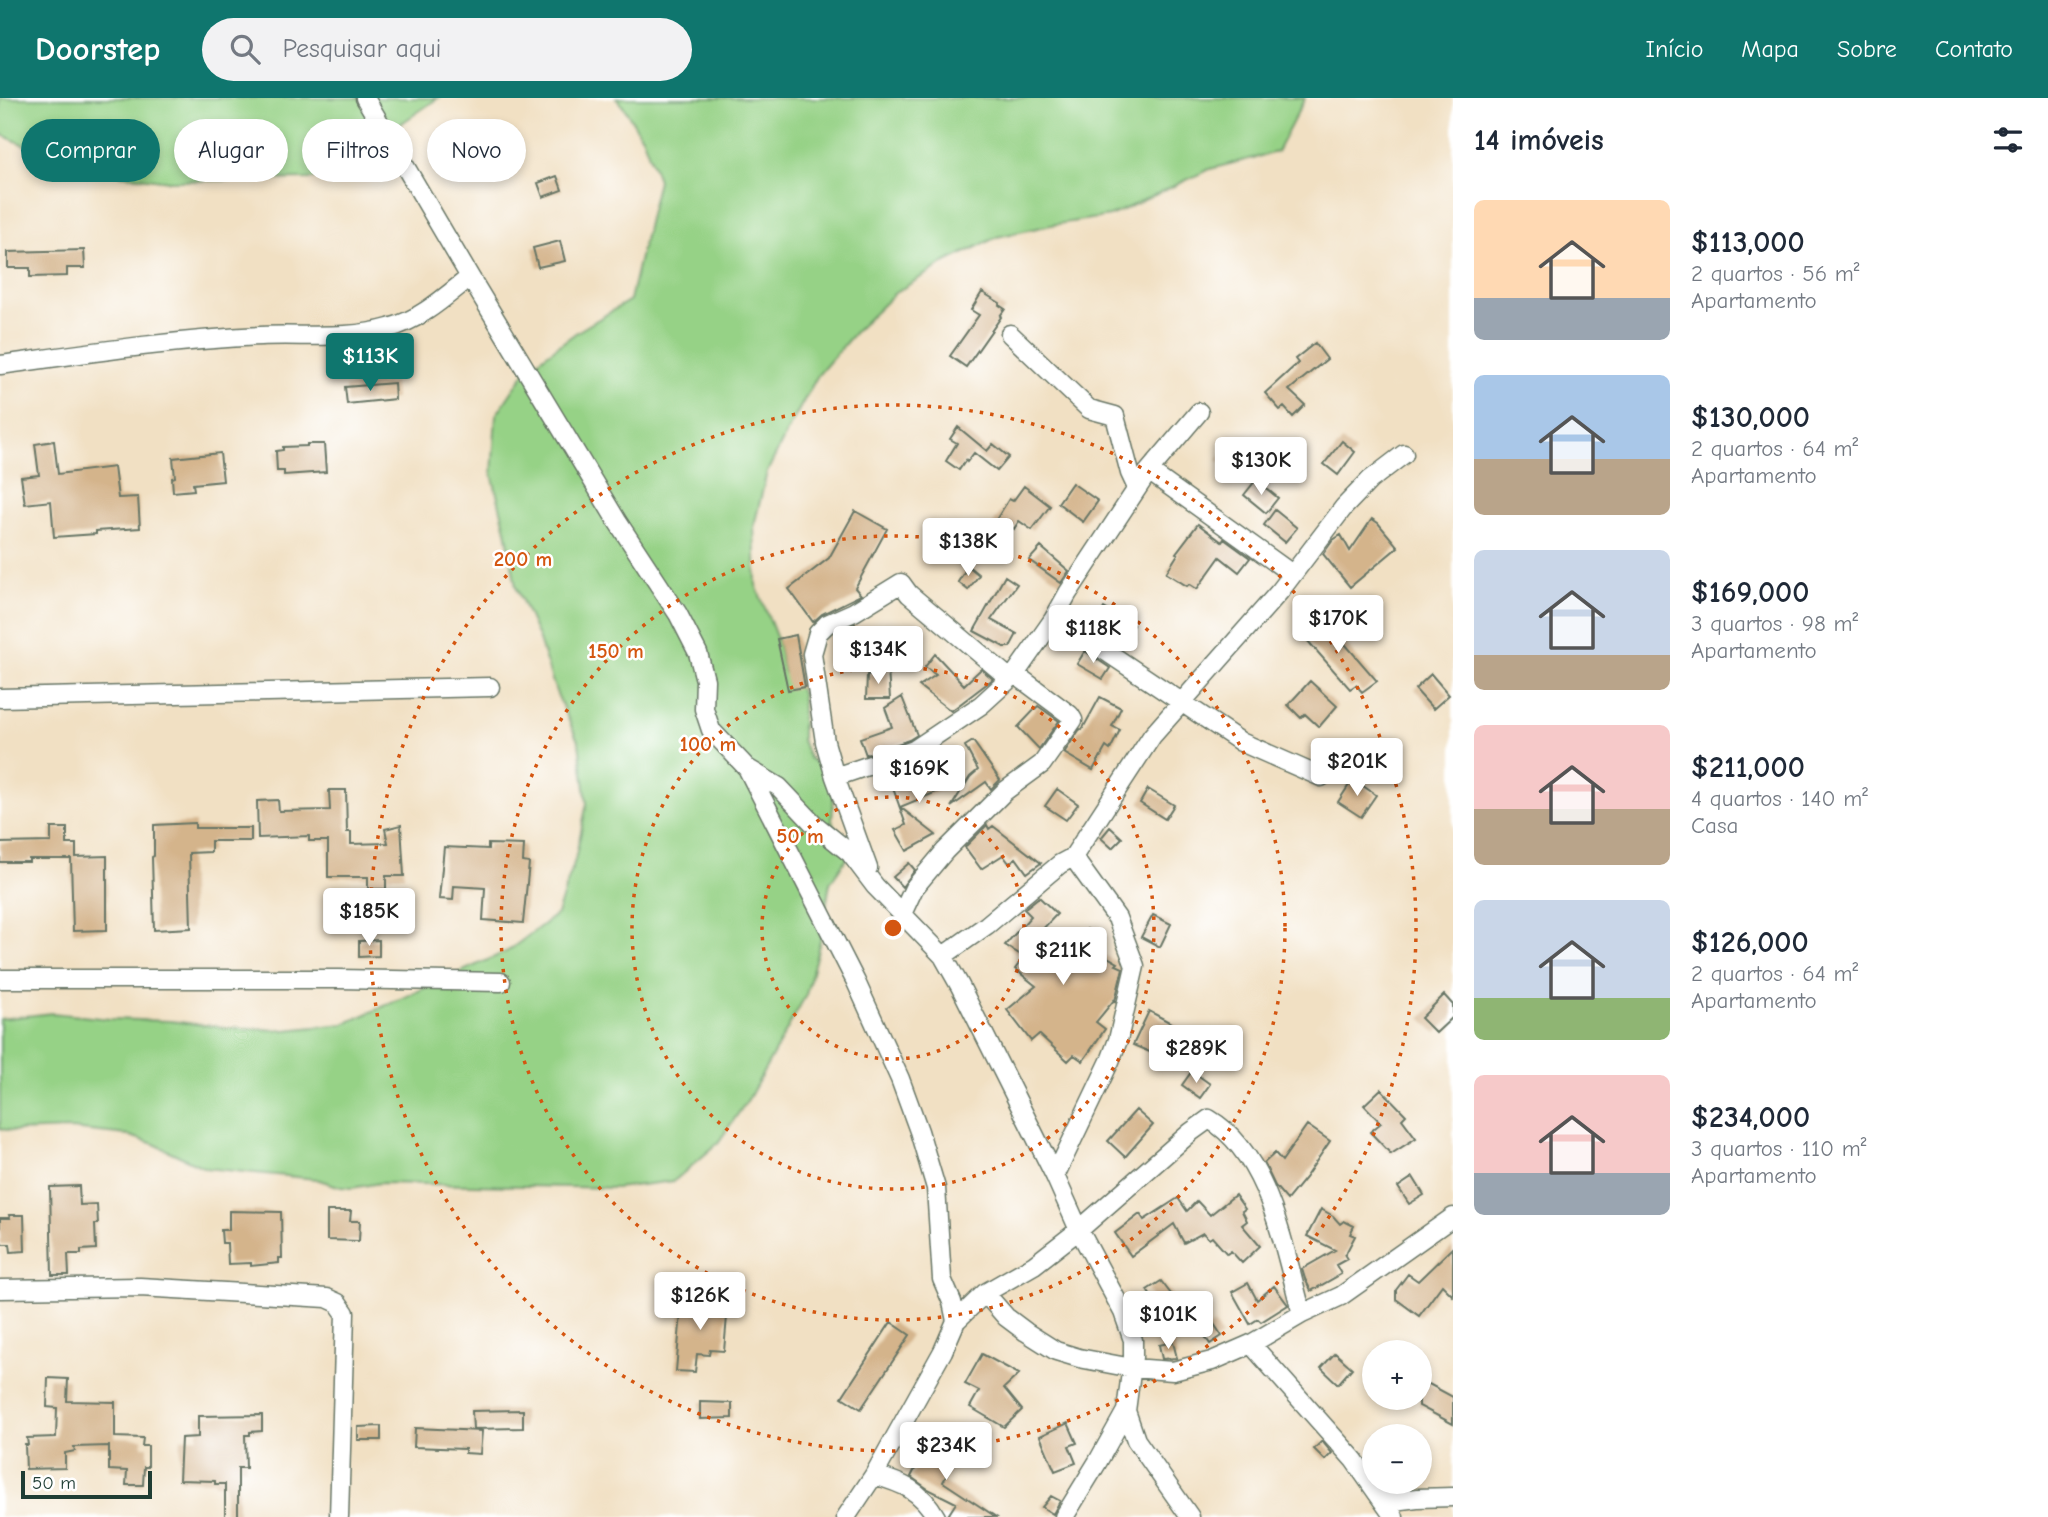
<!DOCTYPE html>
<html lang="pt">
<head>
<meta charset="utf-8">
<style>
	body { margin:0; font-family:"Comic Neue",sans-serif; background:#f2f2f3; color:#1f2937; height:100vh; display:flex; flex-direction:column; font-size:26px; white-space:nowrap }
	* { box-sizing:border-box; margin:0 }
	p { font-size:23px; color:#747a83 }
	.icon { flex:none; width:38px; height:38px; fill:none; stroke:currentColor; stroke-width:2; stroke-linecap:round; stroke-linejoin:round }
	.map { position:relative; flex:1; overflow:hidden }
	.panel { display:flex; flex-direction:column; background:#fff; width:595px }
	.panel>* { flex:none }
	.banner { position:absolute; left:21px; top:21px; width:665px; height:63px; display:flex; gap:14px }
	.buttons { position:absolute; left:1362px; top:1242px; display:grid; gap:14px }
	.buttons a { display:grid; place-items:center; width:70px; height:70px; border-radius:50%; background:#fff; box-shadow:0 4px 10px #0003; font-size:35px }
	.scale { position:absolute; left:21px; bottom:18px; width:131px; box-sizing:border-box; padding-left:7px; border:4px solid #1f3d34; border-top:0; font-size:19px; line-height:24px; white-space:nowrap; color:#1f3d34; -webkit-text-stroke:5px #fff; paint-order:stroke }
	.price { position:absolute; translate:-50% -60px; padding:0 16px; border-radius:7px; background:#fff; color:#222; font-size:23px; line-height:46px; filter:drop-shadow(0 2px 4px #0008) }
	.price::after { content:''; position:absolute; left:50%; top:42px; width:21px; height:16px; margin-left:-10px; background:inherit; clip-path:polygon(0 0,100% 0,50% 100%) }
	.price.on { background:#0f766e; color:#fff }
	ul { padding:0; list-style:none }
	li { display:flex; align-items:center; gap:21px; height:175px; padding:0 21px }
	li span { display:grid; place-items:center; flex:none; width:196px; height:140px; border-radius:10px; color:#555 }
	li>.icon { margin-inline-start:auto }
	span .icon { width:84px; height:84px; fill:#fffc; stroke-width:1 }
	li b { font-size:30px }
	h2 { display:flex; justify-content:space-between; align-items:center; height:84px; padding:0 21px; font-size:30px }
	.pill { padding:0 24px; border-radius:32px; background:#fff; box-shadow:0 4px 10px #0003; font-size:24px; line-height:63px }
	.pill.on { background:#0f766e; color:#fff }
	header { display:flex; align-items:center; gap:42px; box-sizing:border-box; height:98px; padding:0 35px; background:#0f766e; color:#fff }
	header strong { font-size:33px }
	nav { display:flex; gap:38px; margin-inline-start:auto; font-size:24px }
	.search { width:490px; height:63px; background:#f2f2f3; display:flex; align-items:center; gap:18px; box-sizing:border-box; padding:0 24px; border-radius:38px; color:#747a83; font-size:26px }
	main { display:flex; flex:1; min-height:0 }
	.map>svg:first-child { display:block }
	.green { fill:#96d286; stroke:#5a885d; stroke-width:2 }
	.building { fill:#d4b48b }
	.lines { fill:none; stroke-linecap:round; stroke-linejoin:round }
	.street-casing { stroke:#687666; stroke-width:21 }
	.street { stroke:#fff; stroke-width:18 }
	.ring { fill:none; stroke:#d45610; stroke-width:3.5; stroke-dasharray:3.5 7 }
	.centre { fill:#d45610; stroke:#fff; stroke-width:3.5 }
	.ring-label { font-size:21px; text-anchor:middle; font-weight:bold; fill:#d45610; stroke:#fff; stroke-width:5; stroke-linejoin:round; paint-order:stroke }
</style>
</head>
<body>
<header>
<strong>Doorstep</strong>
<div class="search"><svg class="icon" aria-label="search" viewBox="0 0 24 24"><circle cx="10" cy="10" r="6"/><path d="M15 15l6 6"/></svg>Pesquisar aqui</div>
<nav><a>Início</a><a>Mapa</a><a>Sobre</a><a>Contato</a></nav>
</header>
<main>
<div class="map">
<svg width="1453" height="1419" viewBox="0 0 1453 1419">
	<rect width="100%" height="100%" fill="#fff"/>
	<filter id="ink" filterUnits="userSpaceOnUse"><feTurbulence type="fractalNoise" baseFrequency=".0143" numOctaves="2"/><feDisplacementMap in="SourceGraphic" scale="14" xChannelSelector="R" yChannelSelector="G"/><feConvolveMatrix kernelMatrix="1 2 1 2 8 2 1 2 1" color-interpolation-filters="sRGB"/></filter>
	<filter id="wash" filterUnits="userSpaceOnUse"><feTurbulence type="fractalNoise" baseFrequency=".00686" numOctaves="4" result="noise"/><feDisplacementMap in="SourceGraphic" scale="28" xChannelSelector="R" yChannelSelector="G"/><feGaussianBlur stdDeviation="1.57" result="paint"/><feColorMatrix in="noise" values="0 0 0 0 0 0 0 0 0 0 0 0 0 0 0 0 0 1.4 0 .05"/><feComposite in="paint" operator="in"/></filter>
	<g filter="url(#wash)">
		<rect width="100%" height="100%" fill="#f1e0c3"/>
		<!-- green -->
		<path class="green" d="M 0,0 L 438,0 L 402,25 L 371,58 L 313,81 L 169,83 L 117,76 L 53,60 L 0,36 Z
			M 616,0 L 1305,0 L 1277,54 L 1210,71 L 1110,118 L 1051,127 L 997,139 L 948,163 L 895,195 L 855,234 L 818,277 L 791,326 L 767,374 L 754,428 L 756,487 L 777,541 L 784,574 L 799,589 L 802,599 L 802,642 L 809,660 L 835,679 L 832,722 L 850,755 L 830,785 L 820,843 L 806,897 L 749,1000 L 717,1046 L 674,1083 L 616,1090 L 380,1085 L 352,1090 L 341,1089 L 316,1081 L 205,1070 L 154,1046 L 127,1037 L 71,1031 L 14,1033 L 0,1031 L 0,921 L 52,915 L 110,921 L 170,923 L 230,930 L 286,932 L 344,926 L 508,853 L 557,816 L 575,762 L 587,705 L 579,645 L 556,594 L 538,539 L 516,489 L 506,432 L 492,376 L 496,317 L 528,270 L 577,234 L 630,202 L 658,82 L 643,41 L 625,11 Z"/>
		<g id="blocks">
			<!-- building -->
			<path class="building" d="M 557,78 L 562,92 L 543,99 L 538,85 Z
				M 560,143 L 565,163 L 538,169 L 533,150 Z
				M 84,152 L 85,170 L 67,170 L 67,178 L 30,179 L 30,170 L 8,170 L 8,154 Z
				M 982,194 L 1000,205 L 999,207 L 1005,211 L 1000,218 L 1001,219 L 966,269 L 950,258 L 979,217 L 971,212 Z
				M 1315,245 L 1327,261 L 1289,292 L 1305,307 L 1293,319 L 1284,309 L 1280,312 L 1265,295 L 1298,265 L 1295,261 Z
				M 394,285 L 395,301 L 347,306 L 345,289 Z
				M 958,329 L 987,353 L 993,346 L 1009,359 L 997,373 L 974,355 L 967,364 L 966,362 L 959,372 L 946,363 L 957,345 L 950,341 Z
				M 54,343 L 58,376 L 114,369 L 118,400 L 138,399 L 140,430 L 96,433 L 96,436 L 54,439 L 51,403 L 25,406 L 21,379 L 39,377 L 35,346 Z
				M 1342,343 L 1355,354 L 1338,377 L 1324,366 Z
				M 1228,345 L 1242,354 L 1247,346 L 1264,358 L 1249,380 L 1231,368 L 1230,371 L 1217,362 Z
				M 307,346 L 324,346 L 326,374 L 284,377 L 284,373 L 277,373 L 276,353 L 283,352 L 283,349 L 307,348 Z
				M 220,355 L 223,383 L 193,386 L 194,392 L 173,394 L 172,380 L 175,379 L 173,360 Z
				M 1256,382 L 1278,400 L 1266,415 L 1244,397 Z
				M 1072,385 L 1098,403 L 1083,424 L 1058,405 Z
				M 1024,388 L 1050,408 L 1032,432 L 1019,423 L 1014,431 L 1009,427 L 985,460 L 976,454 L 1009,401 L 1013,403 Z
				M 1275,412 L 1297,430 L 1285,444 L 1264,427 Z
				M 855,413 L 887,431 L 855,490 L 861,497 L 822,516 L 813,524 L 789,491 L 829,460 Z
				M 1372,421 L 1378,425 L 1398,449 L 1350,489 L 1323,456 L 1333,442 L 1341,437 L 1350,453 Z
				M 1198,426 L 1222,444 L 1224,441 L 1250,460 L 1239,474 L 1220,459 L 1197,491 L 1189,486 L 1187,488 L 1166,475 L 1178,456 L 1176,455 Z
				M 1041,449 L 1069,473 L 1061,485 L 1029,462 Z
				M 968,468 L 979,477 L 968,492 L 958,484 Z
				M 1005,478 L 1017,486 L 991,522 L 1017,536 L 1010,549 L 1004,549 L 974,533 Z
				M 1104,510 L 1133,527 L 1125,540 L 1096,524 Z
				M 1320,517 L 1377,583 L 1362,594 L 1356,587 L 1350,591 L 1300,534 Z
				M 855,526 L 857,534 L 876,546 L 843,553 L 839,533 Z
				M 796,537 L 805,589 L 788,592 L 777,541 Z
				M 1085,553 L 1110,570 L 1103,581 L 1077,566 Z
				M 935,556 L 964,587 L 981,571 L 993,581 L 951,613 L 919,588 L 936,577 L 925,569 Z
				M 888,571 L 890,601 L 866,601 L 867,577 Z
				M 1431,576 L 1449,597 L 1433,611 L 1415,591 Z
				M 1310,583 L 1337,608 L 1319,629 L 1305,616 L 1301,620 L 1288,607 Z
				M 902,599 L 917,637 L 909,642 L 866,657 L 860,640 L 892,629 L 885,610 Z
				M 1100,599 L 1121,610 L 1112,628 L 1120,632 L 1110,652 L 1106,649 L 1093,672 L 1064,655 L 1080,631 L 1082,632 Z
				M 1038,608 L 1059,623 L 1039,651 L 1018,629 Z
				M 973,643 L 1000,682 L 991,691 L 986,684 L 951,709 L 970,679 L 978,672 L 965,648 Z
				M 1375,653 L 1381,656 L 1383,661 L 1381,667 L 1372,670 L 1367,661 L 1369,656 Z
				M 934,666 L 956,686 L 900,709 L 936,737 L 907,753 L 895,732 L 906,727 L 893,690 L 922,680 Z
				M 1353,681 L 1376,697 L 1361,719 L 1338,704 Z
				M 1057,691 L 1078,706 L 1066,722 L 1045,708 Z
				M 1148,691 L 1174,707 L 1165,721 L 1140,705 Z
				M 329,692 L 346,692 L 347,734 L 351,734 L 351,746 L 388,745 L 385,731 L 401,727 L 404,778 L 386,778 L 386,791 L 368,791 L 368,779 L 328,779 L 328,743 L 309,743 L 309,738 L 258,740 L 257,703 L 278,702 L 279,713 L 330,712 Z
				M 195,725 L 195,730 L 251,730 L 251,743 L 211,743 L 211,754 L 189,755 L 191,830 L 154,832 L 152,759 L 154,758 L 154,727 Z
				M 987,727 L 989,731 L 993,728 L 1041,765 L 1027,775 L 1016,760 L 1009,765 L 1003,757 L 981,771 L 965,749 Z
				M 1110,729 L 1122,740 L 1112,750 L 1101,740 Z
				M 51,730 L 67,730 L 67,746 L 76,746 L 76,759 L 107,758 L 107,832 L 73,833 L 71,761 L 29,761 L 29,764 L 0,764 L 0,745 L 51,744 Z
				M 488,746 L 524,747 L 523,764 L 529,765 L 523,825 L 483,822 L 485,790 L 454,788 L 453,802 L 439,801 L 444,749 L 488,751 Z
				M 909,765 L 915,772 L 902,789 L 893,779 Z
				M 1039,799 L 1057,816 L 1036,838 L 1070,859 L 1087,831 L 1104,841 L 1097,853 L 1118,865 L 1116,867 L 1123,870 L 1115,903 L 1114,902 L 1096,924 L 1105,931 L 1083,963 L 1074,957 L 1068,963 L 1039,936 L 1031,943 L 1007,912 L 1036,888 L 1015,871 L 1024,859 L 1005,847 L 1031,818 L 1024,811 Z
				M 1153,817 L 1171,826 L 1160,849 L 1141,839 Z
				M 379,842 L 379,858 L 359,859 L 359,843 Z
				M 1444,897 L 1453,907 L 1453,919 L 1436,935 L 1421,920 Z
				M 1149,913 L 1182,931 L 1172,948 L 1158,941 L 1152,955 L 1133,947 Z
				M 1192,973 L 1210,986 L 1200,1000 L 1182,987 Z
				M 1381,991 L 1406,1017 L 1402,1021 L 1416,1040 L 1391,1056 L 1370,1034 L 1381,1025 L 1364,1007 Z
				M 1136,1012 L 1153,1027 L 1125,1059 L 1108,1043 Z
				M 1307,1027 L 1330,1043 L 1305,1080 L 1287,1102 L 1275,1088 L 1264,1065 L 1275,1055 L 1282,1063 Z
				M 1413,1079 L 1424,1097 L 1409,1106 L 1398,1089 Z
				M 79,1088 L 80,1107 L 97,1106 L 98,1126 L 95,1126 L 96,1151 L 81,1152 L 81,1156 L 68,1156 L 69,1177 L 52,1177 L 50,1089 Z
				M 1235,1097 L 1245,1111 L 1242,1113 L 1247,1123 L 1242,1127 L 1260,1148 L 1242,1165 L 1231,1153 L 1227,1156 L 1212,1139 L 1209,1141 L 1203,1135 L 1184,1145 L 1174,1126 L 1131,1158 L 1115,1135 L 1140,1116 L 1144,1122 L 1178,1100 L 1187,1113 L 1197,1103 L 1210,1117 Z
				M 1321,1111 L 1333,1118 L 1340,1126 L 1344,1123 L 1354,1128 L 1350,1136 L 1355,1138 L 1345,1157 L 1344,1156 L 1347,1161 L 1336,1167 L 1341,1176 L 1311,1193 L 1305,1181 L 1302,1171 L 1335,1152 L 1307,1138 Z
				M 229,1113 L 281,1114 L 282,1160 L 279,1160 L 279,1165 L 251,1168 L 251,1165 L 228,1166 L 227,1145 L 222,1145 L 221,1132 L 229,1132 Z
				M 327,1113 L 351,1113 L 350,1123 L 360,1123 L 359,1143 L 327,1142 Z
				M 9,1117 L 24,1117 L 25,1153 L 11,1154 L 10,1146 L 0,1146 L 0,1120 L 10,1120 Z
				M 1453,1149 L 1453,1198 L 1442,1187 L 1419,1218 L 1396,1201 L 1396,1192 L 1408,1176 L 1418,1183 Z
				M 1161,1183 L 1174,1200 L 1176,1207 L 1162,1216 L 1147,1192 Z
				M 1248,1185 L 1257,1202 L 1274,1188 L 1288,1207 L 1261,1224 L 1258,1221 L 1250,1226 L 1232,1194 Z
				M 682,1203 L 728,1207 L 724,1253 L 710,1252 L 709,1257 L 697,1256 L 695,1274 L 676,1273 Z
				M 891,1224 L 910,1237 L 861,1311 L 842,1299 Z
				M 1214,1226 L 1222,1238 L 1210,1246 L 1202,1234 Z
				M 1173,1244 L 1177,1260 L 1162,1261 L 1159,1247 Z
				M 1335,1255 L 1352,1270 L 1338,1286 L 1321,1270 Z
				M 982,1256 L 1019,1276 L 1004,1290 L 1022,1312 L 1004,1329 L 970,1309 L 979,1293 L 965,1286 Z
				M 48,1280 L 68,1281 L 67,1303 L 115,1304 L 115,1339 L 143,1340 L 142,1348 L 148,1348 L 148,1369 L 144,1369 L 143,1387 L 126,1387 L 127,1373 L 109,1372 L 109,1348 L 74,1349 L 75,1353 L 65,1355 L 65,1370 L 26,1371 L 25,1347 L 28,1347 L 27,1340 L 56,1339 L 57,1310 L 47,1309 Z
				M 1427,1285 L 1453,1299 L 1453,1326 L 1419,1308 L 1419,1290 L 1425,1291 Z
				M 700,1304 L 732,1305 L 732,1320 L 700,1321 Z
				M 523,1312 L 523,1330 L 473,1331 L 472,1313 Z
				M 262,1317 L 262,1333 L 250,1334 L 250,1337 L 245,1337 L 246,1370 L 238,1370 L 238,1419 L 225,1419 L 225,1386 L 215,1386 L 215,1383 L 179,1382 L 181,1340 L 198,1339 L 198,1318 Z
				M 1068,1325 L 1077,1345 L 1069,1348 L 1076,1365 L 1055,1373 L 1040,1338 Z
				M 381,1328 L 381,1342 L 358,1342 L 358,1329 Z
				M 415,1330 L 482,1333 L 480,1356 L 465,1355 L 465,1351 L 414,1349 Z
				M 947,1343 L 961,1351 L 943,1384 L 996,1419 L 947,1419 L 956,1405 L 928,1391 L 911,1379 L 923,1355 L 937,1362 Z
				M 1322,1343 L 1332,1355 L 1325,1362 L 1314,1351 Z
				M 1051,1398 L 1060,1403 L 1053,1416 L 1042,1409 Z"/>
		</g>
	</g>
	<g filter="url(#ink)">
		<use href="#blocks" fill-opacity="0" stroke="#687666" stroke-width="2"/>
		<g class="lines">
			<!-- street casing -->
			<g class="street-casing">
				<path id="street" d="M 365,0 L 470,179 L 617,423 L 678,516 L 698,555 L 705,582 L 704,611 L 711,632 L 747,670 L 856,884 L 900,981 L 919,1033 L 936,1090 L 942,1181 L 952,1204 L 956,1223 L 943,1253 L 874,1377 L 846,1419
					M 1010,236 L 1089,311 L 1115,318 L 1130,375 L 1137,390
					M 0,267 C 87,255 173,242 261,238 C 303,236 348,242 389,230 C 420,222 445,199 470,179
					M 1150,374 L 1292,476
					M 1053,522 L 1077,534 L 1241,644 L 1321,679
					M 0,600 L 490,589
					M 747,670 L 779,689 L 814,726 L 850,755 L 875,788 L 943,858 L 960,888 L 1055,1078 L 1079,1132 L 1123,1214 L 1133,1242 L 1133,1259 L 1126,1313 L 1136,1342 L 1190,1419
					M 835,679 L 914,652 L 981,607 L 1015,576 L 1053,522 L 1068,495 L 1148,374 L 1199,314
					M 868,770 L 835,679 L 825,644 L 812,556 L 818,535 L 827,526 L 854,514 L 901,485 L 909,496 L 1009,580
					M 902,816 L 914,790 L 945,753 L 1005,693 L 1042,666 L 1073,622 L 1070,617 L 1015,576
					M 943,858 L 987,827 L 1060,766 L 1073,759 L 1152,638 L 1280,493 L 1344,409 L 1370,382 L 1404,356
					M 0,881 L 339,881 L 501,884
					M 1055,1078 L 1110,963 L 1118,942 L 1135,868 L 1117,820 L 1073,759
					M 0,1191 L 140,1189 L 327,1200 L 338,1205 L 345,1215 L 339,1419
					M 985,1195 L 1006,1219 L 1026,1234 L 1056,1253 L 1079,1260 L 1132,1270 L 1173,1273 L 1212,1263 L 1251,1246 L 1302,1216 L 1341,1198 L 1453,1119
					M 956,1223 L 985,1195 L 1034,1167 L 1079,1132 L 1191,1034 L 1209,1021 C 1270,1057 1284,1153 1302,1216
					M 1251,1246 L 1354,1362 L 1394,1419
					M 874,1377 C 902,1385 921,1392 936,1419
					M 1386,1404 L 1417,1400 L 1453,1399
					M 1064,1419 L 1097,1365 L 1126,1313"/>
			</g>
			<!-- street -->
			<use href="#street" class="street"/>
		</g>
	</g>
	<!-- distance rings -->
	<g class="ring">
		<circle cx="893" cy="830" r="131"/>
		<circle cx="893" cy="830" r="261"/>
		<circle cx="893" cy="830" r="392"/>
		<circle cx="893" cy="830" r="523"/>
	</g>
	<circle cx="893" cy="830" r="10" class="centre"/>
	<g class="ring-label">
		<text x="523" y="468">200 m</text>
		<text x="616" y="560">150 m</text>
		<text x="708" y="653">100 m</text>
		<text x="800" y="745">50 m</text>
	</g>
</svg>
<div class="buttons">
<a>+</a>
<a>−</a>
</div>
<div class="scale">50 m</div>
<b class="price on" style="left:370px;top:295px">$113K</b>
<b class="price" style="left:1261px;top:399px">$130K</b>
<b class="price" style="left:968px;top:480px">$138K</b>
<b class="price" style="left:1338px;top:557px">$170K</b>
<b class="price" style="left:1093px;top:567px">$118K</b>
<b class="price" style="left:878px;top:588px">$134K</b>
<b class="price" style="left:1357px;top:700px">$201K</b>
<b class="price" style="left:919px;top:707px">$169K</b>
<b class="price" style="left:369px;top:850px">$185K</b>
<b class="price" style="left:1063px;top:889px">$211K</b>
<b class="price" style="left:1196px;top:987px">$289K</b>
<b class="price" style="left:700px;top:1234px">$126K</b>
<b class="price" style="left:1168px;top:1253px">$101K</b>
<b class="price" style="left:946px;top:1384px">$234K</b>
<div class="banner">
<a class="pill on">Comprar</a>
<a class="pill">Alugar</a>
<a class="pill">Filtros</a>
<a class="pill">Novo</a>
</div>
</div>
<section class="panel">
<h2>14 imóveis<svg class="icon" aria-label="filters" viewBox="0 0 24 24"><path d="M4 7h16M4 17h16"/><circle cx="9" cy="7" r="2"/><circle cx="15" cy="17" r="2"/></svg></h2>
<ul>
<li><span style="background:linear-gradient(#ffd9b3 70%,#9aa5b1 0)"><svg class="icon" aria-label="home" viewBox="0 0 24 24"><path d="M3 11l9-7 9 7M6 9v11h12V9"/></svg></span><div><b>$113,000</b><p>2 quartos · 56 m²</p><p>Apartamento</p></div></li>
<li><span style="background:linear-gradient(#a9c7e8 60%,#b9a48a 0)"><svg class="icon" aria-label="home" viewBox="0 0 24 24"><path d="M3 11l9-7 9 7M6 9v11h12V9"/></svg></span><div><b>$130,000</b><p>2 quartos · 64 m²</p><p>Apartamento</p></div></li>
<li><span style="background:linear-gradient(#c9d6e8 75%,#b9a48a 0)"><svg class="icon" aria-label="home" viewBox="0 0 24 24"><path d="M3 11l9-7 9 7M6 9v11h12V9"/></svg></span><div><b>$169,000</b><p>3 quartos · 98 m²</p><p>Apartamento</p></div></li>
<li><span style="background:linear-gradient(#f6c9c9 60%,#b9a48a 0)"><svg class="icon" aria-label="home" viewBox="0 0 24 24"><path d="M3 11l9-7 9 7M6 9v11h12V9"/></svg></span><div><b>$211,000</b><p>4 quartos · 140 m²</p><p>Casa</p></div></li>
<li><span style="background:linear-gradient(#c9d6e8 70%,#8fb573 0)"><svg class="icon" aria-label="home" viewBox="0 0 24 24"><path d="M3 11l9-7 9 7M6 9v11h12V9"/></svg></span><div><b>$126,000</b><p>2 quartos · 64 m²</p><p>Apartamento</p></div></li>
<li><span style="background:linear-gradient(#f6c9c9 70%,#9aa5b1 0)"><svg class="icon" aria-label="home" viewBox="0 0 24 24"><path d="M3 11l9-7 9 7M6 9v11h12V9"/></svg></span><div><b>$234,000</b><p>3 quartos · 110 m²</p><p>Apartamento</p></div></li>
</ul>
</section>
</main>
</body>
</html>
